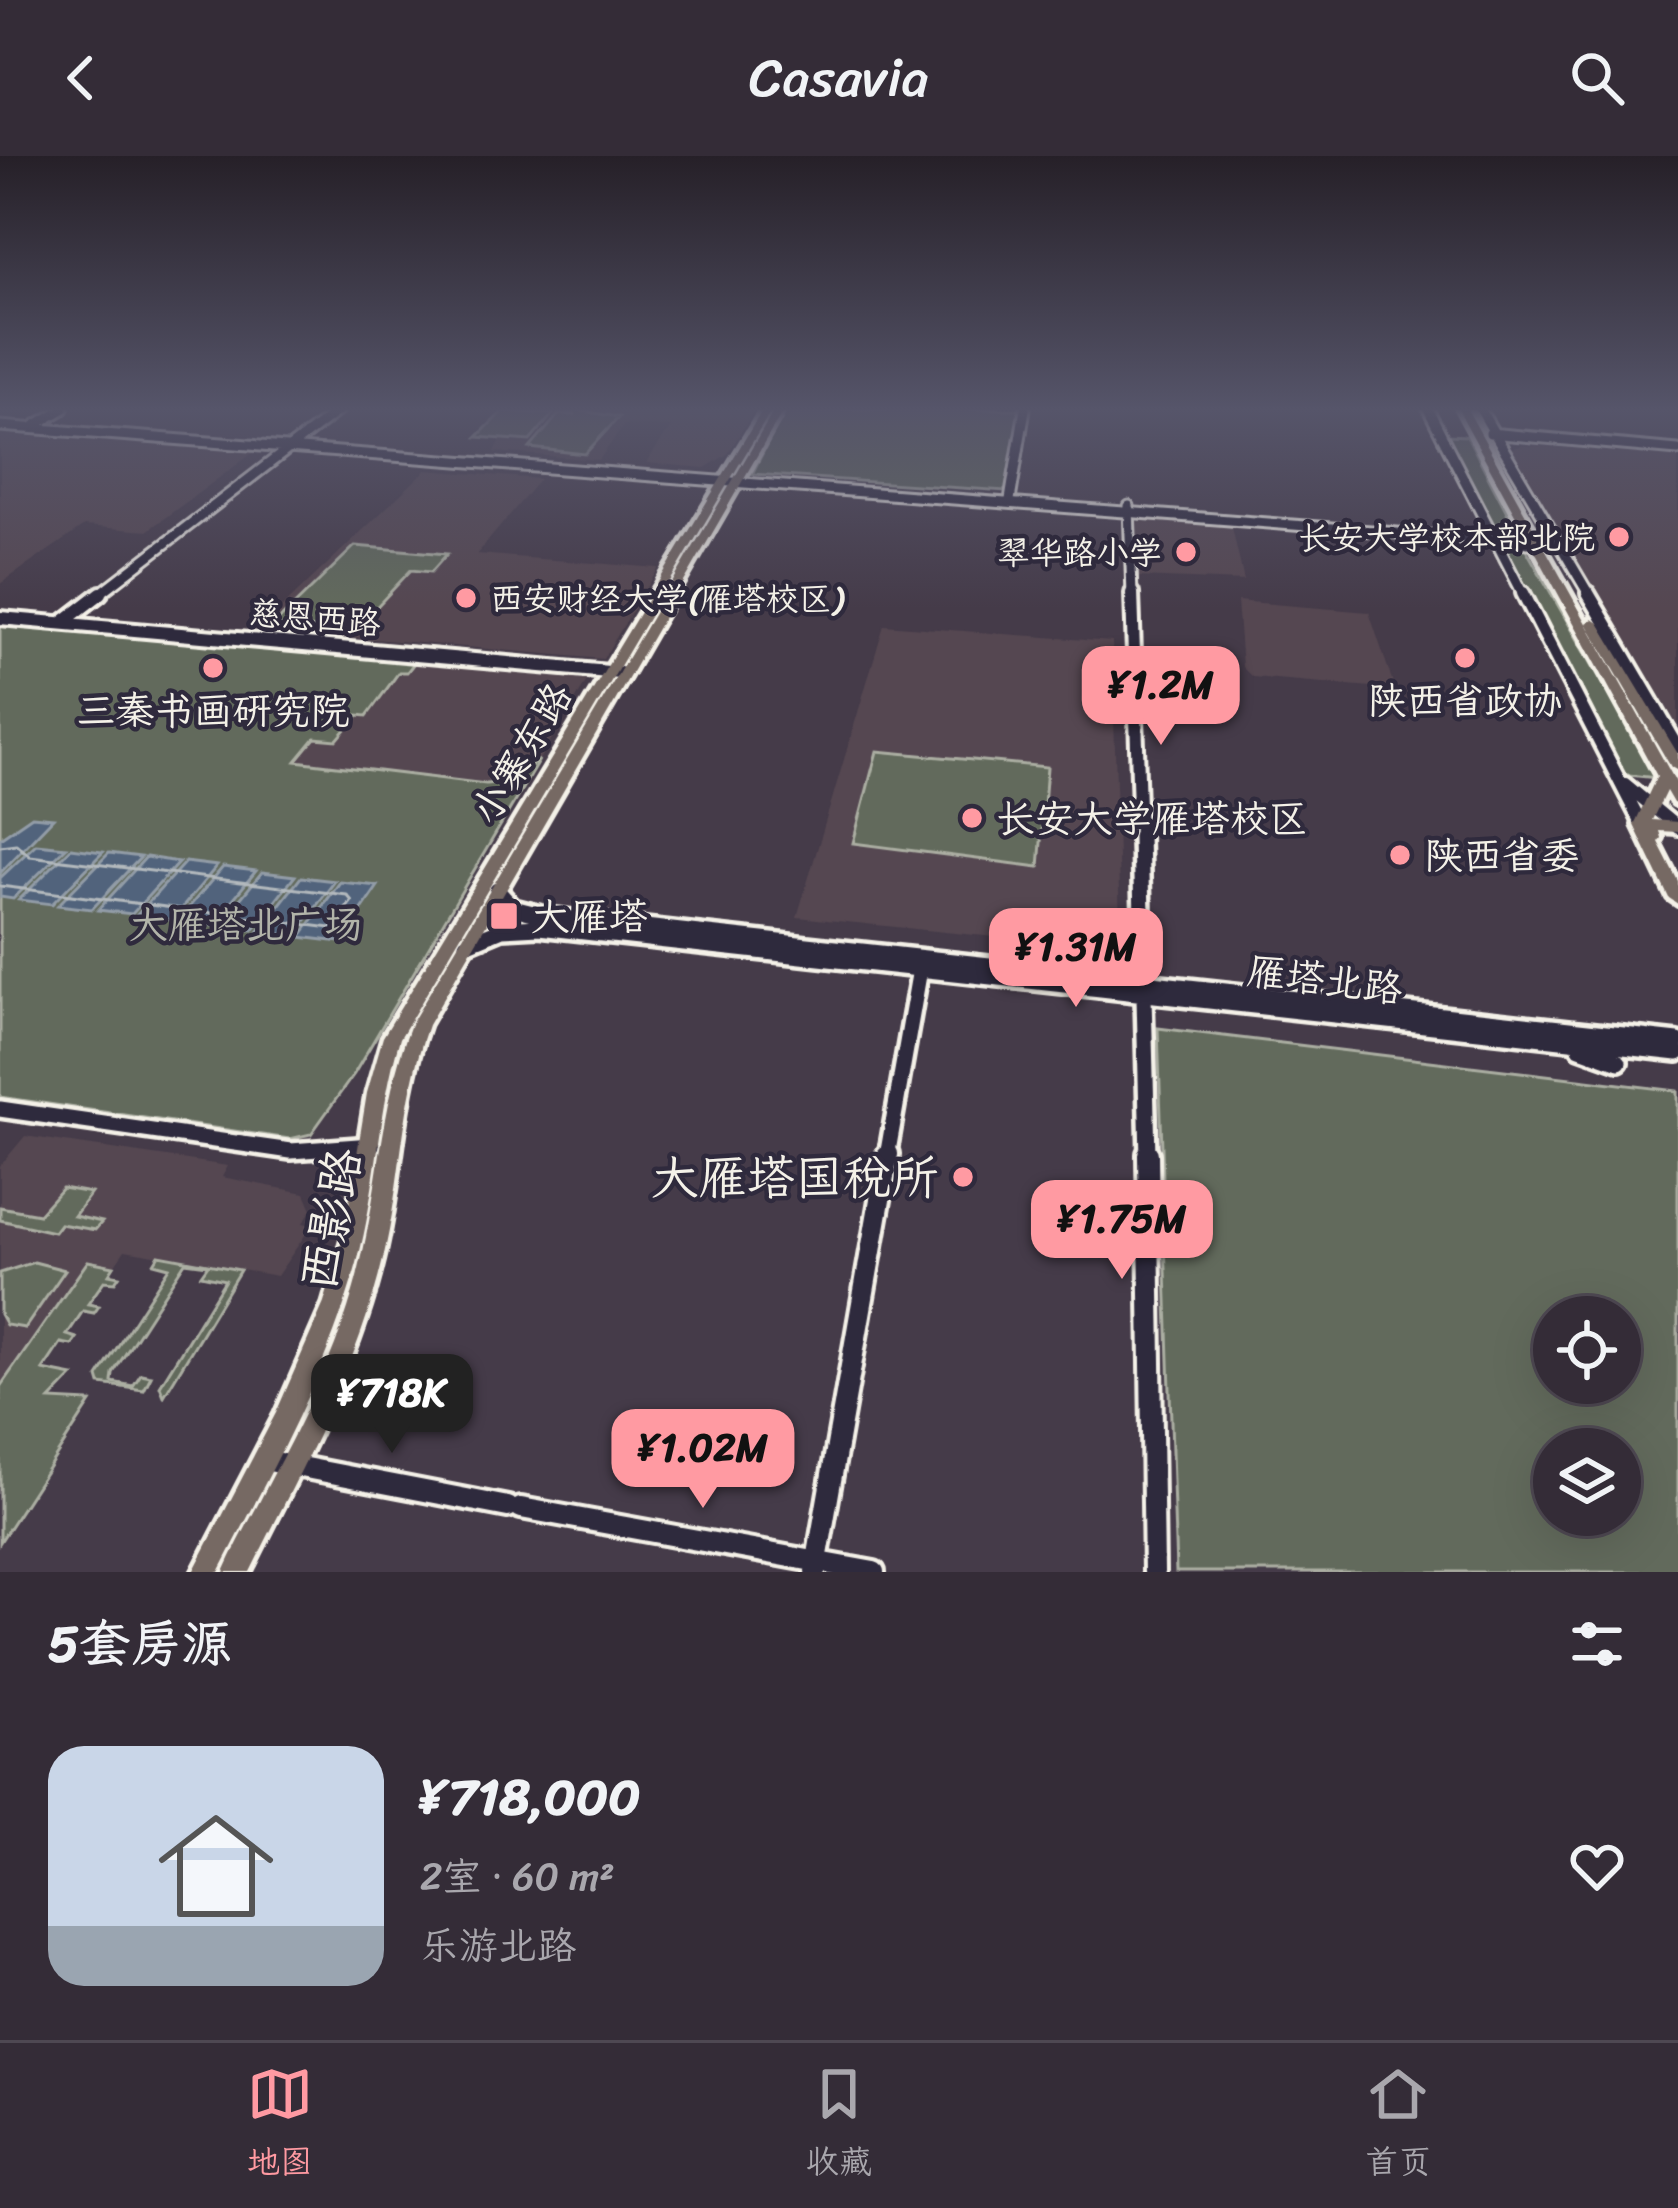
<!DOCTYPE html>
<html lang="zh">
<head>
<meta charset="utf-8">
<style>
	body { margin:0; font-family:Sriracha,"LXGW WenKai TC",sans-serif; background:#3c343f; color:#f1f3f6; height:100vh; display:flex; flex-direction:column; font-size:45px; white-space:nowrap }
	* { box-sizing:border-box; margin:0 }
	p { font-size:39px; color:#a9a7ad }
	.icon { flex:none; width:66px; height:66px; fill:none; stroke:currentColor; stroke-width:2; stroke-linecap:round; stroke-linejoin:round }
	.map { position:relative; height:1416px; overflow:hidden }
	.panel { display:flex; flex-direction:column; background:#342c37; flex:1 }
	.panel>* { flex:none }
	.tools { position:absolute; left:1533px; top:1140px; display:grid; gap:24px }
	.tools a { display:grid; place-items:center; width:108px; height:108px; border-radius:50%; background:#342c37; box-shadow:0 12px 48px #0002,0 0 0 3px #4e4852; font-size:60px }
	.price { position:absolute; translate:-50% -102px; padding:0 27px; border-radius:24px; background:#ff9aa2; color:#111; font-size:39px; line-height:78px; filter:drop-shadow(0 3px 6px #0008) }
	.price::after { content:''; position:absolute; left:50%; top:72px; width:36px; height:27px; margin-left:-18px; background:inherit; clip-path:polygon(0 0,100% 0,50% 100%) }
	.price.on { background:#222; color:#fff }
	ul { padding:0; list-style:none }
	li { display:flex; align-items:center; gap:36px; height:300px; padding:0 48px }
	li+li { border-top:3px solid #4e4852 }
	li span { display:grid; place-items:center; flex:none; width:336px; height:240px; border-radius:36px; color:#555 }
	li>.icon { margin-inline-start:auto }
	span .icon { width:144px; height:144px; fill:#fffc; stroke-width:1 }
	li b { font-size:51px }
	h2 { display:flex; justify-content:space-between; align-items:center; height:144px; padding:0 48px; font-size:51px }
	header { display:flex; justify-content:space-between; align-items:center; height:156px; padding:0 48px; background:#342c37; font-size:54px; font-weight:600 }
	.tab-bar { display:flex; justify-content:space-around; align-items:center; height:168px; border-top:3px solid #4e4852; background:#342c37; font-size:33px; color:#a9a7ad }
	.tab-bar a { display:grid; justify-items:center; gap:6px }
	.tab-bar .on { color:#ff9aa2 }
	.map>svg:first-child { display:block }
	.built { fill:#544751 }
	.green { fill:#626a5c; stroke:#abaea2; stroke-width:3; fill-rule:evenodd }
	.water { fill:#51647c; stroke:#929ca7; stroke-width:3 }
	.lines { fill:none; stroke-linecap:round; stroke-linejoin:round }
	.shore { stroke:#b3b9bd; stroke-width:3 }
	.secondary-far3-casing { stroke:#f4f1e8; stroke-width:15 }
	.secondary-far2-casing { stroke:#f4f1e8; stroke-width:20 }
	.secondary-far1-casing { stroke:#f4f1e8; stroke-width:24 }
	.secondary-casing { stroke:#f4f1e8; stroke-width:28 }
	.primary-casing { stroke:#f4f1e8; stroke-width:9 }
	.highway-casing { stroke:#f4f1e8; stroke-width:10 }
	.secondary-far3 { stroke:#2f2a3d; stroke-width:9 }
	.secondary-far2 { stroke:#2f2a3d; stroke-width:12 }
	.secondary-far1 { stroke:#2f2a3d; stroke-width:15 }
	.secondary { stroke:#2f2a3d; stroke-width:20 }
	.primary { fill:#766964; fill-rule:evenodd }
	.highway { fill:#766964; fill-rule:evenodd }
	.poi-dot { fill:#ff9aa2; stroke:#2f2a3d; stroke-width:4.5 }
	.labels { text-anchor:middle; stroke-width:9; stroke-linejoin:round; paint-order:stroke }
	.far-poi-label { font-size:33px; fill:#f4f1e8; stroke:#2f2a3d; text-anchor:end }
	.far-street-label { font-size:33px; fill:#f4f1e8; stroke:#2f2a3d }
	.poi-label { font-size:39px; fill:#f4f1e8; stroke:#2f2a3d; text-anchor:start }
	.street-label { font-size:39px; fill:#f4f1e8; stroke:#2f2a3d }
	.park-label { font-size:39px; fill:#b2b4a9; stroke:#2f2a3d }
	.near-poi-label { font-size:48px; fill:#f4f1e8; stroke:#2f2a3d; text-anchor:end }
	.near-street-label { font-size:48px; fill:#f4f1e8; stroke:#2f2a3d }
</style>
</head>
<body>
<header><svg class="icon" aria-label="back" viewBox="0 0 24 24"><path d="M15 5l-7 7 7 7"/></svg>Casavia<svg class="icon" aria-label="search" viewBox="0 0 24 24"><circle cx="10" cy="10" r="6"/><path d="M15 15l6 6"/></svg></header>
<div class="map">
<svg width="1678" height="1416" viewBox="0 0 1678 1416">
	<rect width="100%" height="100%" fill="#453b49"/>
	<filter id="ink" filterUnits="userSpaceOnUse"><feTurbulence type="fractalNoise" baseFrequency=".00833" numOctaves="2"/><feDisplacementMap in="SourceGraphic" scale="24" xChannelSelector="R" yChannelSelector="G"/><feConvolveMatrix kernelMatrix="1 2 1 2 8 2 1 2 1" color-interpolation-filters="sRGB"/></filter>
	<g filter="url(#ink)">
		<!-- built -->
		<path class="built" d="M 504,253 L 755,253 L 728,298 L 705,312 L 646,307 L 671,271 L 624,269 L 599,304 L 495,296 L 501,283 L 477,281 Z
			M 0,274 L 22,280 L 261,291 L 147,375 L 84,370 L 0,428 Z
			M 1523,289 L 1678,299 L 1678,570 L 1509,293 Z
			M 426,314 L 540,323 L 477,398 L 659,412 L 603,503 L 259,473 Z
			M 1134,363 L 1232,371 L 1244,425 L 1136,421 Z
			M 1237,445 L 1369,456 L 1395,533 L 1252,521 L 1242,511 Z
			M 884,469 L 1112,486 L 1120,772 L 1094,791 L 797,761 Z
			M 418,502 L 585,519 L 588,523 L 539,604 L 506,626 L 488,625 L 484,631 L 291,609 L 315,582 L 358,559 Z
			M 25,980 L 228,1010 L 222,1021 L 305,1037 L 312,1053 L 303,1067 L 312,1069 L 277,1120 L 125,1094 L 43,1214 L 73,1220 L 50,1244 L 91,1246 L 0,1389 L 0,1010 Z"/>
		<!-- green -->
		<path class="green" d="M 571,253 L 619,261 L 585,298 L 530,292 L 559,258 L 576,259 L 568,257 Z
			M 785,253 L 1020,253 L 1006,335 L 752,318 Z
			M 503,255 L 553,258 L 530,285 L 477,281 Z
			M 1446,279 L 1467,280 L 1517,375 L 1492,373 Z
			M 1503,386 L 1523,388 L 1657,622 L 1619,618 Z
			M 355,390 L 447,398 L 431,416 L 411,414 L 353,476 L 274,469 Z
			M 0,466 L 418,502 L 407,516 L 399,516 L 367,560 L 358,559 L 337,584 L 315,582 L 296,605 L 486,628 L 509,625 L 539,604 L 354,918 L 311,978 L 290,983 L 0,941 Z
			M 877,595 L 1047,611 L 1039,711 L 853,687 Z
			M 1158,872 L 1678,935 L 1678,1416 L 1176,1416 ZM 1554,1161 L 1620,1161 L 1620,1227 L 1554,1227 ZM 1554,1293 L 1620,1293 L 1620,1359 L 1554,1359 Z
			M 62,1032 L 91,1037 L 74,1060 L 102,1066 L 95,1074 L 60,1068 L 54,1076 L 0,1064 L 0,1051 L 39,1058 Z
			M 159,1099 L 240,1114 L 164,1240 L 160,1230 L 225,1124 L 201,1119 L 208,1109 L 185,1106 L 113,1217 L 112,1226 L 133,1230 L 141,1218 L 151,1220 L 144,1234 L 100,1228 L 98,1221 L 169,1111 L 154,1107 Z
			M 88,1105 L 114,1110 L 109,1118 L 119,1120 L 115,1126 L 104,1125 L 88,1148 L 99,1150 L 94,1157 L 83,1155 L 67,1179 L 77,1182 L 72,1189 L 61,1187 L 43,1214 L 73,1220 L 50,1244 L 91,1246 L 0,1386 L 0,1231 Z
			M 34,1106 L 65,1114 L 25,1172 L 6,1169 L 0,1158 L 0,1117 Z"/>
		<!-- water -->
		<path class="water" d="M 32,660 L 53,662 L 0,717 L 0,682 Z
			M 36,688 L 66,691 L 13,743 L 0,741 L 0,722 Z
			M 71,692 L 103,696 L 52,748 L 19,744 Z
			M 109,697 L 141,701 L 92,753 L 58,749 Z
			M 146,701 L 179,706 L 132,758 L 98,754 Z
			M 185,706 L 217,710 L 172,764 L 137,759 Z
			M 223,711 L 256,715 L 212,769 L 178,764 Z
			M 262,716 L 295,720 L 253,774 L 218,770 Z
			M 301,721 L 335,725 L 294,780 L 259,775 Z
			M 340,726 L 378,730 L 340,786 L 300,781 Z"/>
		<g class="lines">
			<!-- shore -->
			<path class="shore" d="M 0,690 L 16,688 L 30,700 L 347,739 L 352,745 L 331,772 L 0,730"/>
			<!-- secondary-far3 casing -->
			<g class="secondary-far3-casing">
				<path id="secondary-far3" d="M 1428,253 L 1524,440
					M 1480,253 L 1590,440
					M 0,270 L 1529,387
					M 31,272 L 63,253
					M 1490,277 L 1678,294
					M 1010,344 L 1025,253
					M 1129,350 L 1132,440
					M 97,440 L 340,253"/>
			</g>
			<!-- secondary-far2 casing -->
			<g class="secondary-far2-casing">
				<path id="secondary-far2" d="M 1132,437 L 1140,683
					M 1523,437 L 1642,669
					M 1588,437 L 1678,591
					M 0,462 L 620,517
					M 62,467 L 101,437
					M 1625,628 L 1678,672"/>
			</g>
			<!-- secondary-far1 casing -->
			<g class="secondary-far1-casing">
				<path id="secondary-far1" d="M 1140,680 L 1148,1001
					M 497,734 L 513,752 L 545,760 L 1678,885
					M 466,788 L 502,773 L 539,771 L 1678,897
					M 1580,892 L 1619,906
					M 0,953 L 291,995 L 372,989
					M 887,1001 L 920,813"/>
			</g>
			<!-- secondary casing -->
			<g class="secondary-casing">
				<path id="secondary" d="M 1148,998 L 1154,1416
					M 264,1304 L 508,1351
					M 521,1352 L 874,1416
					M 815,1416 L 888,998"/>
			</g>
			<!-- primary casing -->
			<g class="primary-casing">
				<path id="primary" d="M 763,253 L 772,253 L 400,882 C 378,955 377,1033 357,1107 C 327,1216 271,1316 219,1416 L 193,1416 L 276,1257 L 324,1147 L 344,1078 L 367,937 L 383,881 Z
					M 775,253 L 784,253 L 428,869 C 401,945 402,1025 383,1103 C 357,1214 300,1315 250,1416 L 224,1416 C 236,1388 252,1361 266,1333 C 299,1270 332,1207 352,1139 C 379,1050 378,955 411,868 Z"/>
			</g>
			<!-- highway casing -->
			<g class="highway-casing">
				<path id="highway" d="M 1458,253 L 1467,253 L 1678,630 L 1678,649 L 1673,647 L 1666,635 L 1652,664 L 1678,666 L 1678,676 L 1659,675 L 1661,682 L 1658,686 L 1678,725 L 1678,748 L 1669,742 L 1634,669 L 1657,620 Z
					M 1593,463 L 1599,467 L 1678,598 L 1678,615 L 1671,611 L 1587,467 Z"/>
			</g>
			<!-- secondary-far3 -->
			<use href="#secondary-far3" class="secondary-far3"/>
			<!-- secondary-far2 -->
			<use href="#secondary-far2" class="secondary-far2"/>
			<!-- secondary-far1 -->
			<use href="#secondary-far1" class="secondary-far1"/>
			<!-- secondary -->
			<use href="#secondary" class="secondary"/>
			<!-- primary -->
			<use href="#primary" class="primary"/>
			<!-- highway -->
			<use href="#highway" class="highway"/>
		</g>
	</g>
	<!-- sky -->
	<linearGradient id="sky" x2="0" y2="1"><stop stop-color="#262028"/><stop offset="0.56" stop-color="#56556a"/><stop offset="1" stop-color="#56556a" stop-opacity="0"/></linearGradient>
	<rect width="1678" height="452" fill="url(#sky)"/>
	<!-- markers -->
	<g class="poi-dot">
		<circle cx="1619" cy="381" r="12"/>
		<circle cx="1186" cy="396" r="12"/>
		<circle cx="466" cy="442" r="12"/>
		<circle cx="1465" cy="502" r="12"/>
		<circle cx="213" cy="512" r="12"/>
		<circle cx="972" cy="662" r="12"/>
		<circle cx="1400" cy="699" r="12"/>
		<rect x="489" y="745" width="30" height="30" rx="6"/>
		<circle cx="963" cy="1021" r="12"/>
	</g>
	<g class="labels">
		<!-- far-poi labels -->
		<g class="far-poi-label">
			<text x="1595" y="393">长安大学校本部北院</text>
			<text x="1162" y="408">翠华路小学</text>
			<text x="490" y="454" text-anchor="start">西安财经大学(雁塔校区)</text>
		</g>
		<!-- far-street labels -->
		<g class="far-street-label">
			<text transform="translate(315 461) rotate(5)" y="12">慈恩西路</text>
		</g>
		<!-- poi labels -->
		<g class="poi-label">
			<text x="1465" y="558" text-anchor="middle">陕西省政协</text>
			<text x="213" y="568" text-anchor="middle">三秦书画研究院</text>
			<text x="996" y="676">长安大学雁塔校区</text>
			<text x="1424" y="713">陕西省委</text>
			<text x="531" y="774">大雁塔</text>
		</g>
		<!-- street labels -->
		<g class="street-label">
			<text transform="translate(521 597) rotate(-59)" y="14">小寨东路</text>
			<text transform="translate(1325 823) rotate(7)" y="14">雁塔北路</text>
		</g>
		<!-- park labels -->
		<g class="park-label">
			<text x="246" y="782">大雁塔北广场</text>
		</g>
		<!-- near-poi labels -->
		<g class="near-poi-label">
			<text x="939" y="1038">大雁塔国税所</text>
		</g>
		<!-- near-street labels -->
		<g class="near-street-label">
			<text transform="translate(330 1063) rotate(-79)" y="17">西影路</text>
		</g>
	</g>
</svg>
<div class="tools">
<a><svg class="icon" aria-label="locate" viewBox="0 0 24 24"><circle cx="12" cy="12" r="6"/><path d="M12 2v4M12 18v4M2 12h4M18 12h4"/></svg></a>
<a><svg class="icon" aria-label="layers" viewBox="0 0 24 24"><path d="M12 4l9 5-9 5-9-5zM3 14l9 5 9-5"/></svg></a>
</div>
<b class="price" style="left:1161px;top:592px">¥1.2M</b>
<b class="price" style="left:1076px;top:854px">¥1.31M</b>
<b class="price" style="left:1122px;top:1126px">¥1.75M</b>
<b class="price on" style="left:392px;top:1300px">¥718K</b>
<b class="price" style="left:703px;top:1355px">¥1.02M</b>
</div>
<section class="panel">
<h2>5套房源<svg class="icon" aria-label="filters" viewBox="0 0 24 24"><path d="M4 7h16M4 17h16"/><circle cx="9" cy="7" r="2"/><circle cx="15" cy="17" r="2"/></svg></h2>
<ul>
<li><span style="background:linear-gradient(#c9d6e8 75%,#9aa5b1 0)"><svg class="icon" aria-label="home" viewBox="0 0 24 24"><path d="M3 11l9-7 9 7M6 9v11h12V9"/></svg></span><div><b>¥718,000</b><p>2室 · 60 m²</p><p>乐游北路</p></div><svg class="icon" aria-label="heart" viewBox="0 0 24 24"><path d="M12 20l-8-8c-3-5 5-10 8-4 3-6 11-1 8 4z"/></svg></li>
</ul>
</section>
<nav class="tab-bar">
<a class="on"><svg class="icon" aria-label="map" viewBox="0 0 24 24"><path d="M3 6l6-2 6 2 6-2v14l-6 2-6-2-6 2zM9 4v14M15 6v14"/></svg>地图</a>
<a><svg class="icon" aria-label="saved" viewBox="0 0 24 24"><path d="M7 4h10v16l-5-4-5 4z"/></svg>收藏</a>
<a><svg class="icon" aria-label="home" viewBox="0 0 24 24"><path d="M3 11l9-7 9 7M6 9v11h12V9"/></svg>首页</a>
</nav>
</body>
</html>
